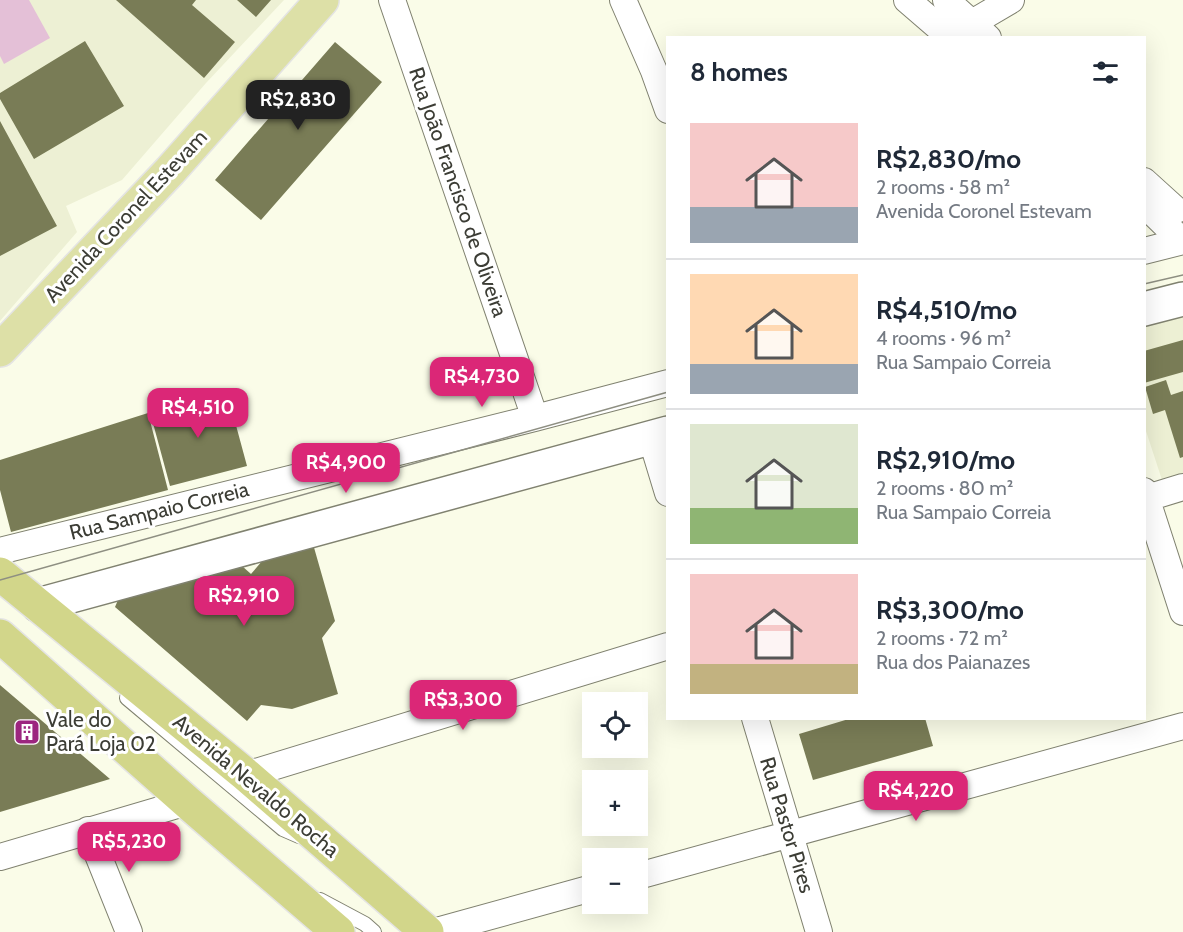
<!DOCTYPE html>
<html lang="en">
<head>
<meta charset="utf-8">
<style>
	body { margin:0; font-family:Cabin,sans-serif; background:#f6f6f7; color:#1f2937; height:100vh; display:flex; flex-direction:column; font-size:22px; white-space:nowrap }
	* { box-sizing:border-box; margin:0 }
	p { font-size:20px; color:#747a83 }
	.icon { flex:none; width:33px; height:33px; fill:none; stroke:currentColor; stroke-width:2; stroke-linecap:round; stroke-linejoin:round }
	.map { position:relative; flex:1; overflow:hidden }
	.side { position:absolute; left:666px; top:36px; width:480px; height:684px; display:flex; flex-direction:column; background:#fff; border-radius:0px; box-shadow:0 6px 24px #0002 }
	.side>* { flex:none }
	.buttons { position:absolute; left:582px; top:692px; display:grid; gap:12px }
	.buttons a { display:grid; place-items:center; width:66px; height:66px; border-radius:0px; background:#fff; box-shadow:0 6px 24px #0002; font-size:30px }
	.price { position:absolute; translate:-50% -51px; padding:0 14px; border-radius:12px; background:#db2777; color:#fff; font-size:20px; line-height:39px; filter:drop-shadow(0 2px 3px #0008) }
	.price::after { content:''; position:absolute; left:50%; top:36px; width:18px; height:14px; margin-left:-9px; background:inherit; clip-path:polygon(0 0,100% 0,50% 100%) }
	.price.selected { background:#222; color:#fff }
	ul { padding:0; list-style:none }
	li { display:flex; align-items:center; gap:18px; height:150px; padding:0 24px }
	li+li { border-top:2px solid #e0e1e3 }
	li span { display:grid; place-items:center; flex:none; width:168px; height:120px; border-radius:0px; color:#555 }
	li>.icon { margin-inline-start:auto }
	span .icon { width:72px; height:72px; fill:#fffc; stroke-width:1 }
	li b { font-size:26px }
	h2 { display:flex; justify-content:space-between; align-items:center; height:72px; padding:0 24px; font-size:26px }
	.map>svg:first-child { display:block }
	.built { fill:#edf0d4 }
	.green { fill:#e4c0d7 }
	.building { fill:#797c56 }
	.lines { fill:none; stroke-linecap:round; stroke-linejoin:round }
	.service-casing { stroke:#808270; stroke-width:16 }
	.minor-casing { stroke:#808270; stroke-width:28 }
	.secondary-casing { stroke:#808270; stroke-width:36 }
	.primary-casing { stroke:#e4e4e3; stroke-width:36 }
	.trunk-casing { stroke:#e4e4e3; stroke-width:36 }
	.service { stroke:#fff; stroke-width:14 }
	.minor { stroke:#fff; stroke-width:26 }
	.secondary { stroke:#fff; stroke-width:33 }
	.primary { stroke:#dde0a7; stroke-width:33 }
	.trunk { stroke:#d2d68a; stroke-width:33 }
	.tram { stroke:#8e8f82; stroke-width:1.5 }
	.labels { text-anchor:middle; stroke-width:6; stroke-linejoin:round; paint-order:stroke }
	.street-label { font-size:21px; fill:#3c3d35; stroke:#fff }
	.poi-label { font-size:21px; fill:#3c3d35; stroke:#fff; text-anchor:start }
</style>
</head>
<body>
<div class="map">
<svg width="1183" height="932" viewBox="0 0 1183 932">
	<rect width="100%" height="100%" fill="#fafce8"/>
	<!-- built -->
	<path class="built" d="M 0,0 L 284,0 L 206,83 L 122,180 L 66,206 L 77,232 L 0,321 Z
		M 1183,314 L 1183,473 L 1162,480 L 1145,428 L 1144,324 Z"/>
	<!-- green -->
	<path class="green" d="M 0,0 L 29,0 L 50,38 L 4,64 L 0,56 Z"/>
	<!-- building -->
	<path class="building" d="M 116,0 L 196,0 L 192,5 L 235,42 L 204,78 Z
		M 237,0 L 271,0 L 256,17 Z
		M 85,41 L 124,106 L 34,159 L 0,99 L 0,93 Z
		M 335,42 L 382,82 L 261,220 L 215,180 Z
		M 0,121 L 57,226 L 0,256 Z
		M 1183,340 L 1183,372 L 1144,383 L 1144,351 Z
		M 1166,380 L 1171,395 L 1183,391 L 1183,457 L 1180,458 L 1165,410 L 1153,414 L 1145,387 Z
		M 227,392 L 247,466 L 170,486 L 150,412 Z
		M 148,413 L 168,490 L 11,532 L 0,490 L 0,460 Z
		M 311,537 L 335,621 L 322,638 L 338,694 L 292,709 L 261,705 L 247,721 L 115,607 L 124,586 L 233,558 L 251,574 L 274,547 Z
		M 0,685 L 110,779 L 0,812 Z
		M 852,718 L 925,718 L 933,746 L 813,780 L 799,734 Z"/>
	<g class="lines">
		<!-- service casing -->
		<g class="service-casing">
			<path id="service" d="M 127,698 L 283,829 L 299,836
				M 320,900 L 365,924 L 374,932"/>
		</g>
		<!-- minor casing -->
		<g class="minor-casing">
			<path id="minor" d="M 392,0 L 535,418
				M 623,0 L 654,71 L 668,110
				M 907,0 L 951,38
				M 946,0 L 988,38
				M 954,38 L 972,23 L 1011,0
				M 1144,181 L 1176,210
				M 1144,204 L 1182,241
				M 1144,251 L 1183,241
				M 651,437 L 668,493
				M 1144,491 L 1183,612
				M 1144,499 L 1183,487
				M 0,551 L 535,418 L 668,383
				M 755,718 L 819,932
				M 246,775 L 668,646
				M 88,830 L 129,932
				M 0,857 L 187,802
				M 638,876 L 1183,726
				M 433,932 L 592,888"/>
		</g>
		<!-- secondary casing -->
		<g class="secondary-casing">
			<path id="secondary" d="M 1144,309 L 1183,299
				M 38,605 L 668,433"/>
		</g>
		<!-- primary casing -->
		<g class="primary-casing">
			<path id="primary" d="M 0,350 L 170,171 L 322,0"/>
		</g>
		<!-- trunk casing -->
		<g class="trunk-casing">
			<path id="trunk" d="M 0,574 L 246,775 L 427,932
				M 0,636 L 187,802 L 338,932"/>
		</g>
		<!-- service -->
		<use href="#service" class="service"/>
		<!-- minor -->
		<use href="#minor" class="minor"/>
		<!-- secondary -->
		<use href="#secondary" class="secondary"/>
		<!-- primary -->
		<use href="#primary" class="primary"/>
		<!-- trunk -->
		<use href="#trunk" class="trunk"/>
		<!-- tram -->
		<path class="tram" d="M 1144,284 L 1183,275
			M 0,580 L 668,392"/>
	</g>
	<!-- icons -->
	<defs>
		<g id="building-square" transform="scale(1.35)"><rect x="-9" y="-9" width="18" height="18" rx="4" fill="#9c257f" stroke="#fff"/><path d="M-4-6H4V6H1V3H-1V6H-4ZM-2.5-4.3h1.7v1.8h-1.7ZM.8-4.3h1.7v1.8H.8ZM-2.5-1h1.7V.8h-1.7ZM.8-1h1.7V.8H.8Z" fill="#fff"/></g>
	</defs>
	<g fill-rule="evenodd">
		<use href="#building-square" x="27" y="732"/>
	</g>
	<g class="labels">
		<!-- street labels -->
		<g class="street-label">
			<text transform="translate(458 192) rotate(71)" y="7">Rua João Francisco de Oliveira</text>
			<text transform="translate(126 216) rotate(-47)" y="7">Avenida Coronel Estevam</text>
			<text transform="translate(159 511) rotate(-14)" y="7">Rua Sampaio Correia</text>
			<text transform="translate(256 786) rotate(40)" y="7">Avenida Nevaldo Rocha</text>
			<text transform="translate(787 825) rotate(73)" y="7">Rua Pastor Pires</text>
		</g>
		<!-- poi labels -->
		<g class="poi-label">
			<text x="46" y="727">Vale do<tspan x="46" dy="24">Pará Loja 02</tspan></text>
		</g>
	</g>
</svg>
<div class="buttons">
<a><svg class="icon" aria-label="locate" viewBox="0 0 24 24"><circle cx="12" cy="12" r="6"/><path d="M12 2v4M12 18v4M2 12h4M18 12h4"/></svg></a>
<a>+</a>
<a>−</a>
</div>
<b class="price selected" style="left:298px;top:131px">R$2,830</b>
<b class="price" style="left:482px;top:408px">R$4,730</b>
<b class="price" style="left:198px;top:439px">R$4,510</b>
<b class="price" style="left:346px;top:494px">R$4,900</b>
<b class="price" style="left:244px;top:627px">R$2,910</b>
<b class="price" style="left:463px;top:731px">R$3,300</b>
<b class="price" style="left:916px;top:822px">R$4,220</b>
<b class="price" style="left:129px;top:873px">R$5,230</b>
<section class="side">
<h2>8 homes<svg class="icon" aria-label="filters" viewBox="0 0 24 24"><path d="M4 7h16M4 17h16"/><circle cx="9" cy="7" r="2"/><circle cx="15" cy="17" r="2"/></svg></h2>
<ul>
<li><span style="background:linear-gradient(#f6c9c9 70%,#9aa5b1 0)"><svg class="icon" aria-label="home" viewBox="0 0 24 24"><path d="M3 11l9-7 9 7M6 9v11h12V9"/></svg></span><div><b>R$2,830/mo</b><p>2 rooms · 58 m²</p><p>Avenida Coronel Estevam</p></div></li>
<li><span style="background:linear-gradient(#ffd9b3 75%,#9aa5b1 0)"><svg class="icon" aria-label="home" viewBox="0 0 24 24"><path d="M3 11l9-7 9 7M6 9v11h12V9"/></svg></span><div><b>R$4,510/mo</b><p>4 rooms · 96 m²</p><p>Rua Sampaio Correia</p></div></li>
<li><span style="background:linear-gradient(#dfe7d0 70%,#8fb573 0)"><svg class="icon" aria-label="home" viewBox="0 0 24 24"><path d="M3 11l9-7 9 7M6 9v11h12V9"/></svg></span><div><b>R$2,910/mo</b><p>2 rooms · 80 m²</p><p>Rua Sampaio Correia</p></div></li>
<li><span style="background:linear-gradient(#f6c9c9 75%,#c2b280 0)"><svg class="icon" aria-label="home" viewBox="0 0 24 24"><path d="M3 11l9-7 9 7M6 9v11h12V9"/></svg></span><div><b>R$3,300/mo</b><p>2 rooms · 72 m²</p><p>Rua dos Paianazes</p></div></li>
</ul>
</section>
</div>
</body>
</html>
